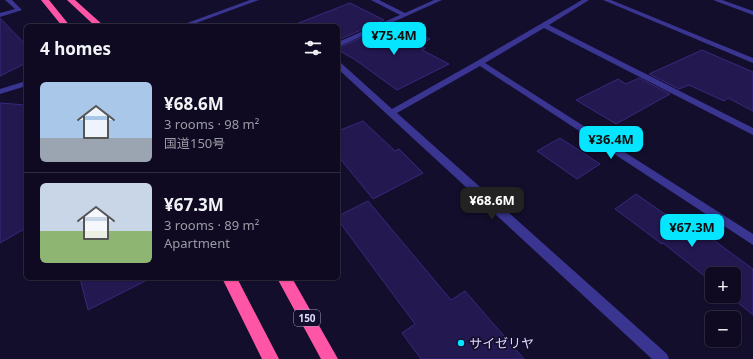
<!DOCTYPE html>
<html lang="en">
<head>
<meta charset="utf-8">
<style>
	body { margin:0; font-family:"Noto Sans","Noto Sans JP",sans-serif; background:#1d182f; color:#f1f3f6; height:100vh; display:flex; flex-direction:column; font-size:15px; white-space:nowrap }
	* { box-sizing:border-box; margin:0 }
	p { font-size:13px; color:#9b9aa5 }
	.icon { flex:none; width:22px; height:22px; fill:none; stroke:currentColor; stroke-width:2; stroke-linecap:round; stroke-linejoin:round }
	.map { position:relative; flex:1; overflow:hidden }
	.panel { position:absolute; left:24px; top:24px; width:316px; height:256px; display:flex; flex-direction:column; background:#0f0a22; border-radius:6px; box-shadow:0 1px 3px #0004,0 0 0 1px #2f2b40 }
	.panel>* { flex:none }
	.tools { position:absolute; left:705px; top:267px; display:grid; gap:8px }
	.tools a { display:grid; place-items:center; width:36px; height:36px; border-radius:6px; background:#0f0a22; box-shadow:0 1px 3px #0004,0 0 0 1px #2f2b40; font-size:20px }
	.price { position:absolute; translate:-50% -34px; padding:0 9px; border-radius:8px; background:#06e5ff; color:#111; font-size:13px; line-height:26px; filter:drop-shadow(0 1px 2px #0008) }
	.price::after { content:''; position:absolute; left:50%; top:24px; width:12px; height:9px; margin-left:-6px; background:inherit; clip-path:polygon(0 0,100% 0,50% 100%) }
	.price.active { background:#222; color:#fff }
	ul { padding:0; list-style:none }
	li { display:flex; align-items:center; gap:12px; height:100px; padding:0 16px }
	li+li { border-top:1px solid #2f2b40 }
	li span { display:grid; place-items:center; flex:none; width:112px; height:80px; border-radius:6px; color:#555 }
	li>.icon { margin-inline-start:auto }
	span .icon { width:48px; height:48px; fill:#fffc; stroke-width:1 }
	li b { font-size:17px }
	h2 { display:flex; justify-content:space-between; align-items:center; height:48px; padding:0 16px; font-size:17px }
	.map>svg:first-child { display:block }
	.building { fill:#241850; stroke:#39287e }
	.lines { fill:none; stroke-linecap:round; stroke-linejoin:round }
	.minor { fill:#393591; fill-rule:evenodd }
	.highway { fill:#ff55a6; fill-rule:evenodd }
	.poi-dot { fill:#06e5ff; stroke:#140e2d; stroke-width:1.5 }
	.labels { text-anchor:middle; stroke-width:3.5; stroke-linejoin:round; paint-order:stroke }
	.shield { fill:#140e2d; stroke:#a29dc0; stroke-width:1 }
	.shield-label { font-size:10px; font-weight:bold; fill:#dfdaff }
	.near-poi-label { font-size:13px; fill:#dfdaff; stroke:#140e2d; text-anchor:start }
</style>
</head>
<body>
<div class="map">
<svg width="753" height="359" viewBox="0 0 753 359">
	<rect width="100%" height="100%" fill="#140e2d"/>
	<!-- building -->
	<path class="building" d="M 350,3 L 384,20 L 338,40 L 338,26 L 296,26 L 296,24 Z
		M 0,18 L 26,45 L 26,63 L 0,76 Z
		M 392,24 L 399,28 L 402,26 L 430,39 L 419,45 L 425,48 L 422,50 L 449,64 L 397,90 L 354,59 L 338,50 L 338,48 Z
		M 702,50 L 753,72 L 753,111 L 728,98 L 724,101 L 689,85 L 679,89 L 649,74 Z
		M 639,78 L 670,94 L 616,124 L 576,100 L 618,79 L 626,84 Z
		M 0,103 L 26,105 L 26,228 L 0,243 Z
		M 363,121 L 395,151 L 399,149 L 423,173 L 373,199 L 338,156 L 338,131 Z
		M 560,138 L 600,164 L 577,179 L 537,151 Z
		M 636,194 L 695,235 L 701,231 L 753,269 L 753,315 L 730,296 L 734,296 L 734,274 L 712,274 L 712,282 L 663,243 L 662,244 L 615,209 Z
		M 368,201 L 451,300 L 465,291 L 524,359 L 421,359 L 402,333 L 415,324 L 338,220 L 338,216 Z
		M 80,278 L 151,278 L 88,310 Z"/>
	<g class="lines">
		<!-- minor -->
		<path class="minor" d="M 5,0 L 12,0 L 22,10 L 0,17 L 0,13 L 15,9 Z
			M 250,0 L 259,0 L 188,26 L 179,26 Z
			M 371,0 L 379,0 L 405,13 L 434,0 L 442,0 L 338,47 L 338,42 L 400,15 Z
			M 582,0 L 589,0 L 549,25 L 753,128 L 753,135 L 544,28 L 485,63 L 753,234 L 753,245 L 480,66 L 397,113 L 667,354 L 669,359 L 652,359 L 338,69 L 338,63 L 341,63 L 392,109 L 477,61 Z
			M 603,0 L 611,0 L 753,58 L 753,63 Z
			M 713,0 L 722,0 L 753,11 L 753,15 Z
			M 26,81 L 26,86 L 0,94 L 0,89 Z"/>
		<!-- highway -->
		<path class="highway" d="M 41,0 L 49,0 L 70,26 L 62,26 Z
			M 67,0 L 75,0 L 104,26 L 95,26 Z
			M 222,278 L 237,278 L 279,359 L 262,359 Z
			M 277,278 L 292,278 L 338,359 L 321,359 Z"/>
	</g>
	<!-- markers -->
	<circle class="poi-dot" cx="461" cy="343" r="4"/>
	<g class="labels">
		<!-- shield labels -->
		<rect class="shield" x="294" y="310" width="26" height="16" rx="3"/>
		<g class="shield-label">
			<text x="307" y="322">150</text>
		</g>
		<!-- near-poi labels -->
		<g class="near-poi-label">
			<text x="469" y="348">サイゼリヤ</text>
		</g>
	</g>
</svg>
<div class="tools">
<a>+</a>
<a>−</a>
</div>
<b class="price" style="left:394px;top:56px">¥75.4M</b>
<b class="price" style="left:611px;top:160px">¥36.4M</b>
<b class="price active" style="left:492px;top:221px">¥68.6M</b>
<b class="price" style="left:692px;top:248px">¥67.3M</b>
<section class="panel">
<h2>4 homes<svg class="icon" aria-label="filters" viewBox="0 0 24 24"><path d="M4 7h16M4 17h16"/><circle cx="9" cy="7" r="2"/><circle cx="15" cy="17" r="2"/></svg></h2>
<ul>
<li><span style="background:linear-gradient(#a9c7e8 70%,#9aa5b1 0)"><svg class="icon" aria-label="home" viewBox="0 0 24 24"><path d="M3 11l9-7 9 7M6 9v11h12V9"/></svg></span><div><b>¥68.6M</b><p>3 rooms · 98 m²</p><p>国道150号</p></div></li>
<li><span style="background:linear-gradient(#c9d6e8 60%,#8fb573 0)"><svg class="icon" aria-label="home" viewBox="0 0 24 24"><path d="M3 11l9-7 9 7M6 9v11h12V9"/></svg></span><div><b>¥67.3M</b><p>3 rooms · 89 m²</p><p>Apartment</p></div></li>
</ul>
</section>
</div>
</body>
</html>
